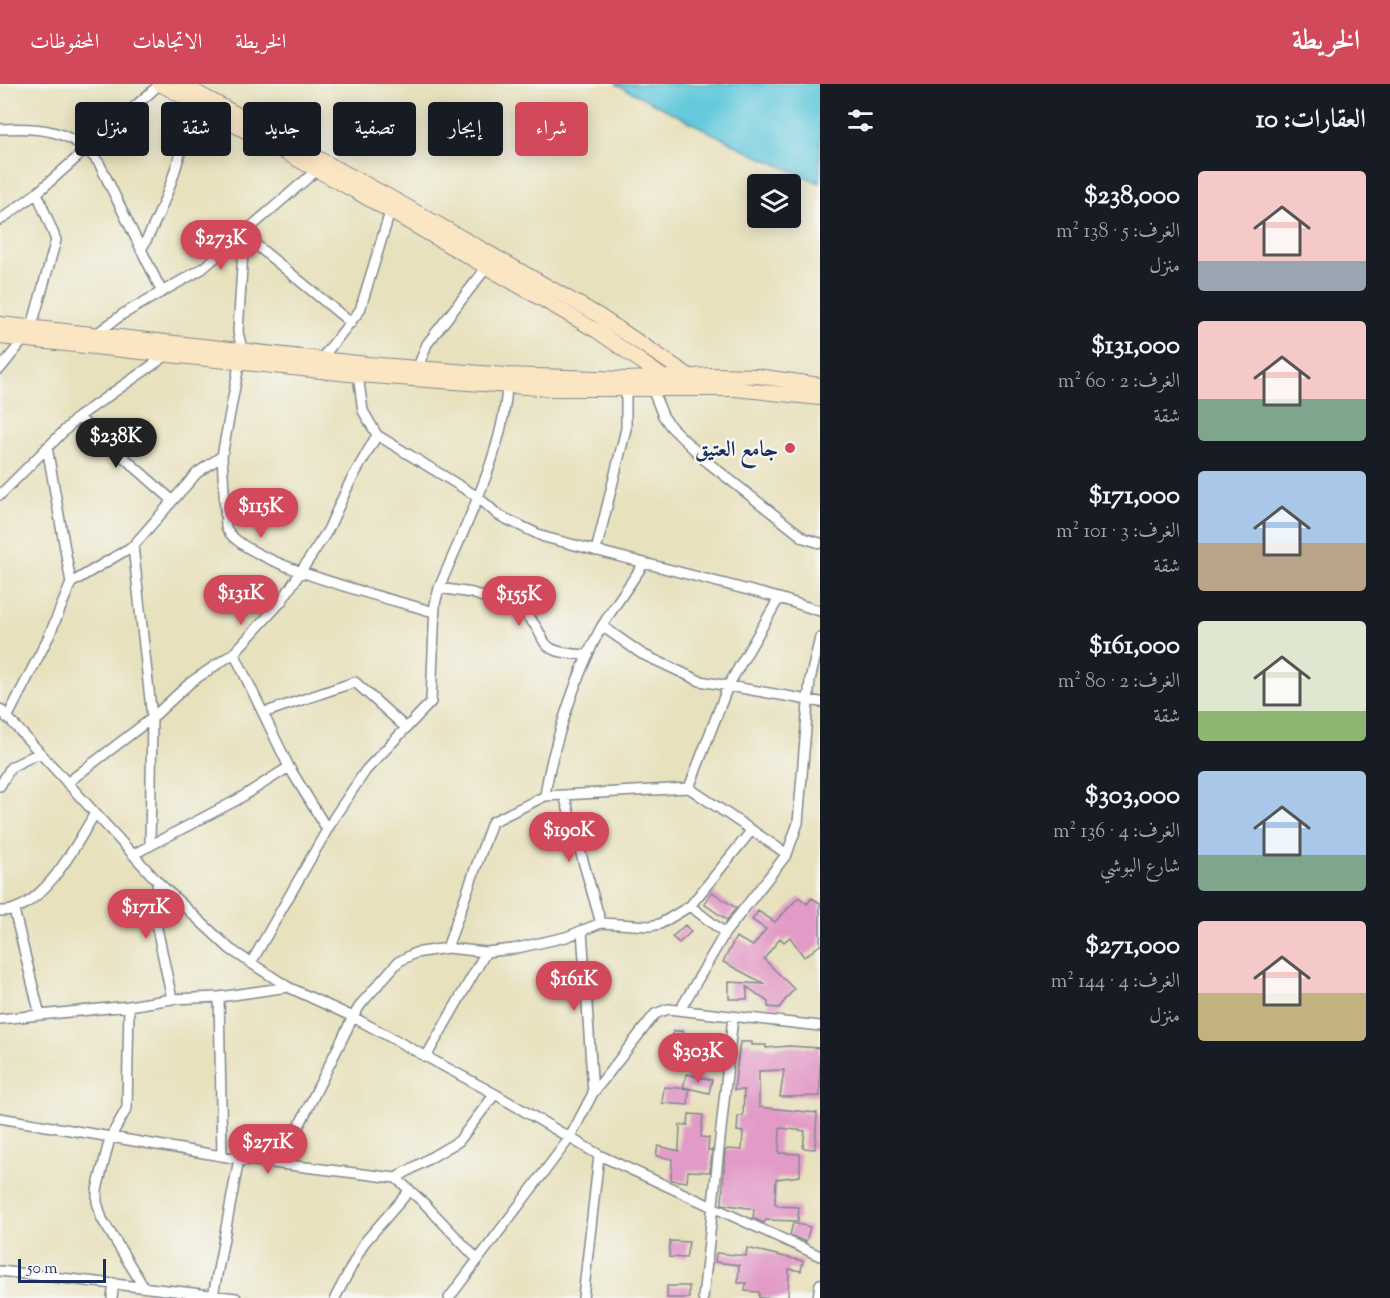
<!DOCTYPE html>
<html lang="ar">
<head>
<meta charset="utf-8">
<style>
	body { margin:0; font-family:"Sorts Mill Goudy",Amiri,serif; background:#242831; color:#f1f3f6; direction:rtl; height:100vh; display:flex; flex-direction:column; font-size:22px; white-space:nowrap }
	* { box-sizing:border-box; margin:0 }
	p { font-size:20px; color:#9ea1a6 }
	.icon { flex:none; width:33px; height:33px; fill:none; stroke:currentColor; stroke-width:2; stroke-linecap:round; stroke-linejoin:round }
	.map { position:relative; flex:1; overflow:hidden; direction:ltr }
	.sheet { display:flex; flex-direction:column; background:#171b24; width:570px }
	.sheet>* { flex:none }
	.hud { position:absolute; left:18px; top:18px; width:570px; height:54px; direction:rtl; display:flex; gap:12px }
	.buttons { position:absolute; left:747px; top:90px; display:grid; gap:12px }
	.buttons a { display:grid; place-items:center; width:54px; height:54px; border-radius:6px; background:#171b24; box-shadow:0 3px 15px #0003; font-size:30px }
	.scale { position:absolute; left:18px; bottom:15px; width:88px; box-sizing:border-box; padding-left:6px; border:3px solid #1b2f5e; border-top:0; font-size:16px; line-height:21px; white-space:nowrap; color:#1b2f5e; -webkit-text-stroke:4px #f6f6f2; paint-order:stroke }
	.price { position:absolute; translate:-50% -51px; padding:0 14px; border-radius:21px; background:#d1495b; color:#fff; font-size:20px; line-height:39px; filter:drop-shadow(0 2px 3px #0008) }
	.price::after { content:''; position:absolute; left:50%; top:36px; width:18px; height:14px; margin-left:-9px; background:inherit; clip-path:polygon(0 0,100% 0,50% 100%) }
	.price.selected { background:#222; color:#fff }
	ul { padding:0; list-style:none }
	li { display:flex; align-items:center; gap:18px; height:150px; padding:0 24px }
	li span { display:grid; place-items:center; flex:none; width:168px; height:120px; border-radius:6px; color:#555 }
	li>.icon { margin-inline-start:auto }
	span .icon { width:72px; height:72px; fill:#fffc; stroke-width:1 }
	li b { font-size:26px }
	h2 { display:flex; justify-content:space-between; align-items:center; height:72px; padding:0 24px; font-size:26px }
	.pill { padding:0 21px; border-radius:6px; background:#171b24; box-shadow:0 3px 15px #0003; font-size:21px; line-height:54px }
	.pill.selected { background:#d1495b; color:#fff }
	header { display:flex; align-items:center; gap:36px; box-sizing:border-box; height:84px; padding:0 30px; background:#d1495b; color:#fff }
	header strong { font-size:28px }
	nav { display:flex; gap:33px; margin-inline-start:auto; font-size:21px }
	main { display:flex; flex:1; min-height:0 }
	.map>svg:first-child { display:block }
	.water { fill:#5fc8db; stroke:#3d7c9c; stroke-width:1.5 }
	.building { fill:#e29bc7 }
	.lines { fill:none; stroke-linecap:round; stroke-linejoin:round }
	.street-casing { stroke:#82888e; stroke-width:12 }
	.secondary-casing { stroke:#82888e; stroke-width:16 }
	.street { stroke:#fff; stroke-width:9 }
	.secondary { stroke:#fbe6c4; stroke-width:14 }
	.poi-dot { fill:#d1495b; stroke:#f6f6f2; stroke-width:2 }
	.labels { text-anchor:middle; stroke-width:4.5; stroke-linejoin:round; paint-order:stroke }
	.poi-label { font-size:22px; font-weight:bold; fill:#1b2f5e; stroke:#f6f6f2; text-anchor:end }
</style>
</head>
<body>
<header>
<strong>الخريطة</strong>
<nav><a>الخريطة</a><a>الاتجاهات</a><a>المحفوظات</a></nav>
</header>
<main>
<section class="sheet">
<h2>العقارات: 10<svg class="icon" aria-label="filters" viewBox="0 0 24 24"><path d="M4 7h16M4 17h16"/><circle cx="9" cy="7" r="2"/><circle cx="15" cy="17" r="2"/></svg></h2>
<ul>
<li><span style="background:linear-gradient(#f6c9c9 75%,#9aa5b1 0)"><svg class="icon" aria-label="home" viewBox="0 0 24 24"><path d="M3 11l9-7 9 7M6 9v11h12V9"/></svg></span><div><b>$238,000</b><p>الغرف: 5 · 138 m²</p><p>منزل</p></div></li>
<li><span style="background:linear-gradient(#f6c9c9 65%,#7fa58c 0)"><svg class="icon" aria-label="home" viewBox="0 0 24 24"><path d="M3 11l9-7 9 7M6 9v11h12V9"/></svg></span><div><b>$131,000</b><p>الغرف: 2 · 60 m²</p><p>شقة</p></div></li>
<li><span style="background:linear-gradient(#a9c7e8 60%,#b9a48a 0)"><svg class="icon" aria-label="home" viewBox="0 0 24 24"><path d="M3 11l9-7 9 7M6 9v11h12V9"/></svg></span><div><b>$171,000</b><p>الغرف: 3 · 101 m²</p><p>شقة</p></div></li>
<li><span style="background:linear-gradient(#dfe7d0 75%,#8fb573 0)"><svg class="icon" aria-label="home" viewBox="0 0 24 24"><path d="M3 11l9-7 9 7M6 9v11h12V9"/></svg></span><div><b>$161,000</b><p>الغرف: 2 · 80 m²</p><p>شقة</p></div></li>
<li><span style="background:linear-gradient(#a9c7e8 70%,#7fa58c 0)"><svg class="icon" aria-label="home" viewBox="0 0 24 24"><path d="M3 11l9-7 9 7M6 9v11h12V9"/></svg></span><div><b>$303,000</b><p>الغرف: 4 · 136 m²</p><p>شارع البوشي</p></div></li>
<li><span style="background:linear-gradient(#f6c9c9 60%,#c2b280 0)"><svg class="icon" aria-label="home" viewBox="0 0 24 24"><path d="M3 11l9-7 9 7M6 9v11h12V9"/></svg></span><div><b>$271,000</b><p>الغرف: 4 · 144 m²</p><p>منزل</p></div></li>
</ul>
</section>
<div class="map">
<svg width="820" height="1214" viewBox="0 0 820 1214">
	<rect width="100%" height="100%" fill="#f6f6f2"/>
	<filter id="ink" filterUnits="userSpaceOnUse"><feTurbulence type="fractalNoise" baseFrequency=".0167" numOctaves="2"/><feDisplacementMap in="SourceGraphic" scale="12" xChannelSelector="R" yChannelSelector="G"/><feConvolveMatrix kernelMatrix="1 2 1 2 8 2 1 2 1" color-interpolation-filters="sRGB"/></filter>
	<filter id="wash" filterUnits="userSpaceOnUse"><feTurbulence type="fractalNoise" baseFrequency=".008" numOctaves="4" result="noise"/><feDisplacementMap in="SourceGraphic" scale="24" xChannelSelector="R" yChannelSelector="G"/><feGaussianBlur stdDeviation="1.35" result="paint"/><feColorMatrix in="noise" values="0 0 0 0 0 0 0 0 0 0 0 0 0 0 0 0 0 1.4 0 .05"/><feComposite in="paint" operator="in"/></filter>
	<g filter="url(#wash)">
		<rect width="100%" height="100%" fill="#e8e1bd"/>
		<!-- water -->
		<path class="water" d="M 616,0 L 820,0 L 820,99 L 753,70 Z"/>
		<g id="blocks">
			<!-- building -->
			<path class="building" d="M 712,808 L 736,824 L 727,836 L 704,820 Z
				M 799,813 L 807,820 L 812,814 L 820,819 L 820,861 L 804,873 L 790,853 L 784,858 L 780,854 L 764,875 L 794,905 L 779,924 L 768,923 L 768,918 L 747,903 L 747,915 L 729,915 L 729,898 L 765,900 L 723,878 L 736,853 L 753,862 L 766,845 L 752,836 L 758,827 L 775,838 Z
				M 685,841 L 691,848 L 679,859 L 672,853 Z
				M 673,947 L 683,947 L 683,952 L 712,953 L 711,975 L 680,974 L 680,961 L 673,960 Z
				M 740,958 L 752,958 L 752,961 L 766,961 L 766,964 L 789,962 L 820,964 L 820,1012 L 780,1013 L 784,986 L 759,987 L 759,1023 L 817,1029 L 815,1065 L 803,1064 L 805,1047 L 780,1044 L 779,1069 L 800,1070 L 800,1092 L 776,1095 L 775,1119 L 778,1122 L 799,1123 L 798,1137 L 766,1136 L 764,1139 L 753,1134 L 754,1125 L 722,1120 L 725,1067 L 727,1065 L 742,1066 L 743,1048 L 737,1047 L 738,1032 L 743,1032 L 744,1006 L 734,1006 Z
				M 687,990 L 712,996 L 709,1009 L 683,1003 Z
				M 664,1003 L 689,1005 L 688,1021 L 662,1019 Z
				M 689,1030 L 703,1031 L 701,1053 L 709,1054 L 708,1066 L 712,1066 L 710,1088 L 688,1087 L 687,1098 L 671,1096 L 672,1075 L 656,1072 L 658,1062 L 679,1067 L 680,1041 L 688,1041 Z
				M 793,1139 L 810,1143 L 806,1158 L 790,1151 Z
				M 670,1157 L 689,1158 L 686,1174 L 669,1173 Z
				M 747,1164 L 803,1177 L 801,1187 L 789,1185 L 788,1214 L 759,1214 L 759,1208 L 745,1207 L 746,1199 L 738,1199 L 739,1181 L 715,1178 L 716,1169 L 746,1172 Z
				M 667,1202 L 689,1202 L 689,1214 L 667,1214 Z"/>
		</g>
	</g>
	<g filter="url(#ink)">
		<use href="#blocks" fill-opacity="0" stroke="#82888e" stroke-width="1.5"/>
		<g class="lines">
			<!-- street casing -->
			<g class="street-casing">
				<path id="street" d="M 0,45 C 40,43 72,45 99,79 L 162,208
					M 0,136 L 37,109 L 160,0
					M 244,151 L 238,248 L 242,265 L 222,372 L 226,443 C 239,479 395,516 434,528
					M 244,151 L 351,239
					M 141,166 C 168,118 180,72 194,19
					M 32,242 L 56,156 L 37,109
					M 96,250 L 123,230 L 202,185 L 317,86
					M 321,275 L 360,226 L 390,128
					M 418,283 L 427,260 L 487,183
					M 0,285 L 24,255
					M 358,291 L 363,327 L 377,351 L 478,413 L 498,431 L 544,453 L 779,514 L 820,527
					M 651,302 L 663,332 L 671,343 L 706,377 L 804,454 L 820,459
					M 78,333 L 172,416
					M 0,411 L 78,333 L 167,271
					M 133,462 L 152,634 L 150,762
					M 596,467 L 626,345 L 626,302
					M 71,499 L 133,462 L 197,389 L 222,372
					M 439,504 L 472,509 L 520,526 C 556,554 526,568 588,571
					M 602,542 L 642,570 L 700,597 L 820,618
					M 234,569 L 289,683 L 327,745
					M 0,625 L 158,798 L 230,865 L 251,879 L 288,903 L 353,933 L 495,1010 L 599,1071 L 820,1172
					M 263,629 L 355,598 L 406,644
					M 7,634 L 49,552 L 71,499 L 47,363
					M 67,699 L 152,634 L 191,598 L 234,569 L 281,518 L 328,446 L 349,400 L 377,351
					M 0,702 L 11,683 L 39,669
					M 689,704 L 728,602 L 779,514
					M 564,711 L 601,839
					M 545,712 C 551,665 579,583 602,542 C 615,521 629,501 643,481
					M 134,770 L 237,716 L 289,683
					M 158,798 L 153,825 L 172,915
					M 690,822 L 752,746
					M 14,826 L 40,931
					M 0,827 C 41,829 77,760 95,729
					M 582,846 L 593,1009
					M 447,864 L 492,738 L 545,712 L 689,704 L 787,770
					M 251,879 L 335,732 L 366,686 L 431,618 L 435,520 L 439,504 C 464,444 504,368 507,302
					M 219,913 L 222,1072
					M 129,922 L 127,1024 L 110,1054 L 97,1106 L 97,1118 L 102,1135 L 143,1202
					M 680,926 L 725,849
					M 0,935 L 129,922 L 172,915 L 219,913 L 288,903
					M 426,973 L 486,868
					M 0,1034 L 239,1075 L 396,1094 L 459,1057 L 495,1010
					M 287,1080 L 297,1046 L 353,933 L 361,920 L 398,878 L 415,869 L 447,864 L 486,868 L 513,865 L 566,853 L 601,839 L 650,842 L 660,840 L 690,822 L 725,849 L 787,770 L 798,739 L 810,596 L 820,554
					M 396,1094 L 425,1120 L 477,1175
					M 0,1187 L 236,1214
					M 213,1212 L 239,1075
					M 112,1214 L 114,1199
					M 335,1214 L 364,1159 L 410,1106
					M 449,1214 L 569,1055 L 593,1009 L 655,930 L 668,925 L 820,942
					M 583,1214 L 599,1071
					M 703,1214 L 733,933
					M 818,1214 L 820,1200"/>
			</g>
			<!-- secondary casing -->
			<g class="secondary-casing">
				<path id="secondary" d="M 160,0 L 355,107 L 597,247 L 666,295
					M 181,0 L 397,117 L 598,231 L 691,293
					M 0,240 L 367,280 L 506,291 L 627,295 L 712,291 L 757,292 L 820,301
					M 0,253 L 358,291 L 553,305 L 735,305 L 820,314"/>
			</g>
			<!-- street -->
			<use href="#street" class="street"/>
			<!-- secondary -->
			<use href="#secondary" class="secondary"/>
		</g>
	</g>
	<!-- markers -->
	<circle class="poi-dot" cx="790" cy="364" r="6"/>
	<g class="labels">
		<!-- poi labels -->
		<g class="poi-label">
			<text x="778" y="372">جامع العتيق</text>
		</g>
	</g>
</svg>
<div class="buttons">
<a><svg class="icon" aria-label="layers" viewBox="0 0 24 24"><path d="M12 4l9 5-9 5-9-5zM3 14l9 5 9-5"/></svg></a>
</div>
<div class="scale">50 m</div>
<b class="price" style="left:221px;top:187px">$273K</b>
<b class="price selected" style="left:116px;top:385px">$238K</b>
<b class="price" style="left:261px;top:455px">$115K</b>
<b class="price" style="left:241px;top:542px">$131K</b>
<b class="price" style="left:519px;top:543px">$155K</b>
<b class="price" style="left:569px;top:779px">$190K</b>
<b class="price" style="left:146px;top:856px">$171K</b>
<b class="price" style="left:574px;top:928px">$161K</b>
<b class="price" style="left:698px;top:1000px">$303K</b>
<b class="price" style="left:268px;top:1091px">$271K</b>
<div class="hud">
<a class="pill selected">شراء</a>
<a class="pill">إيجار</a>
<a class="pill">تصفية</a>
<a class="pill">جديد</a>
<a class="pill">شقة</a>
<a class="pill">منزل</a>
</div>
</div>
</main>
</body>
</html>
